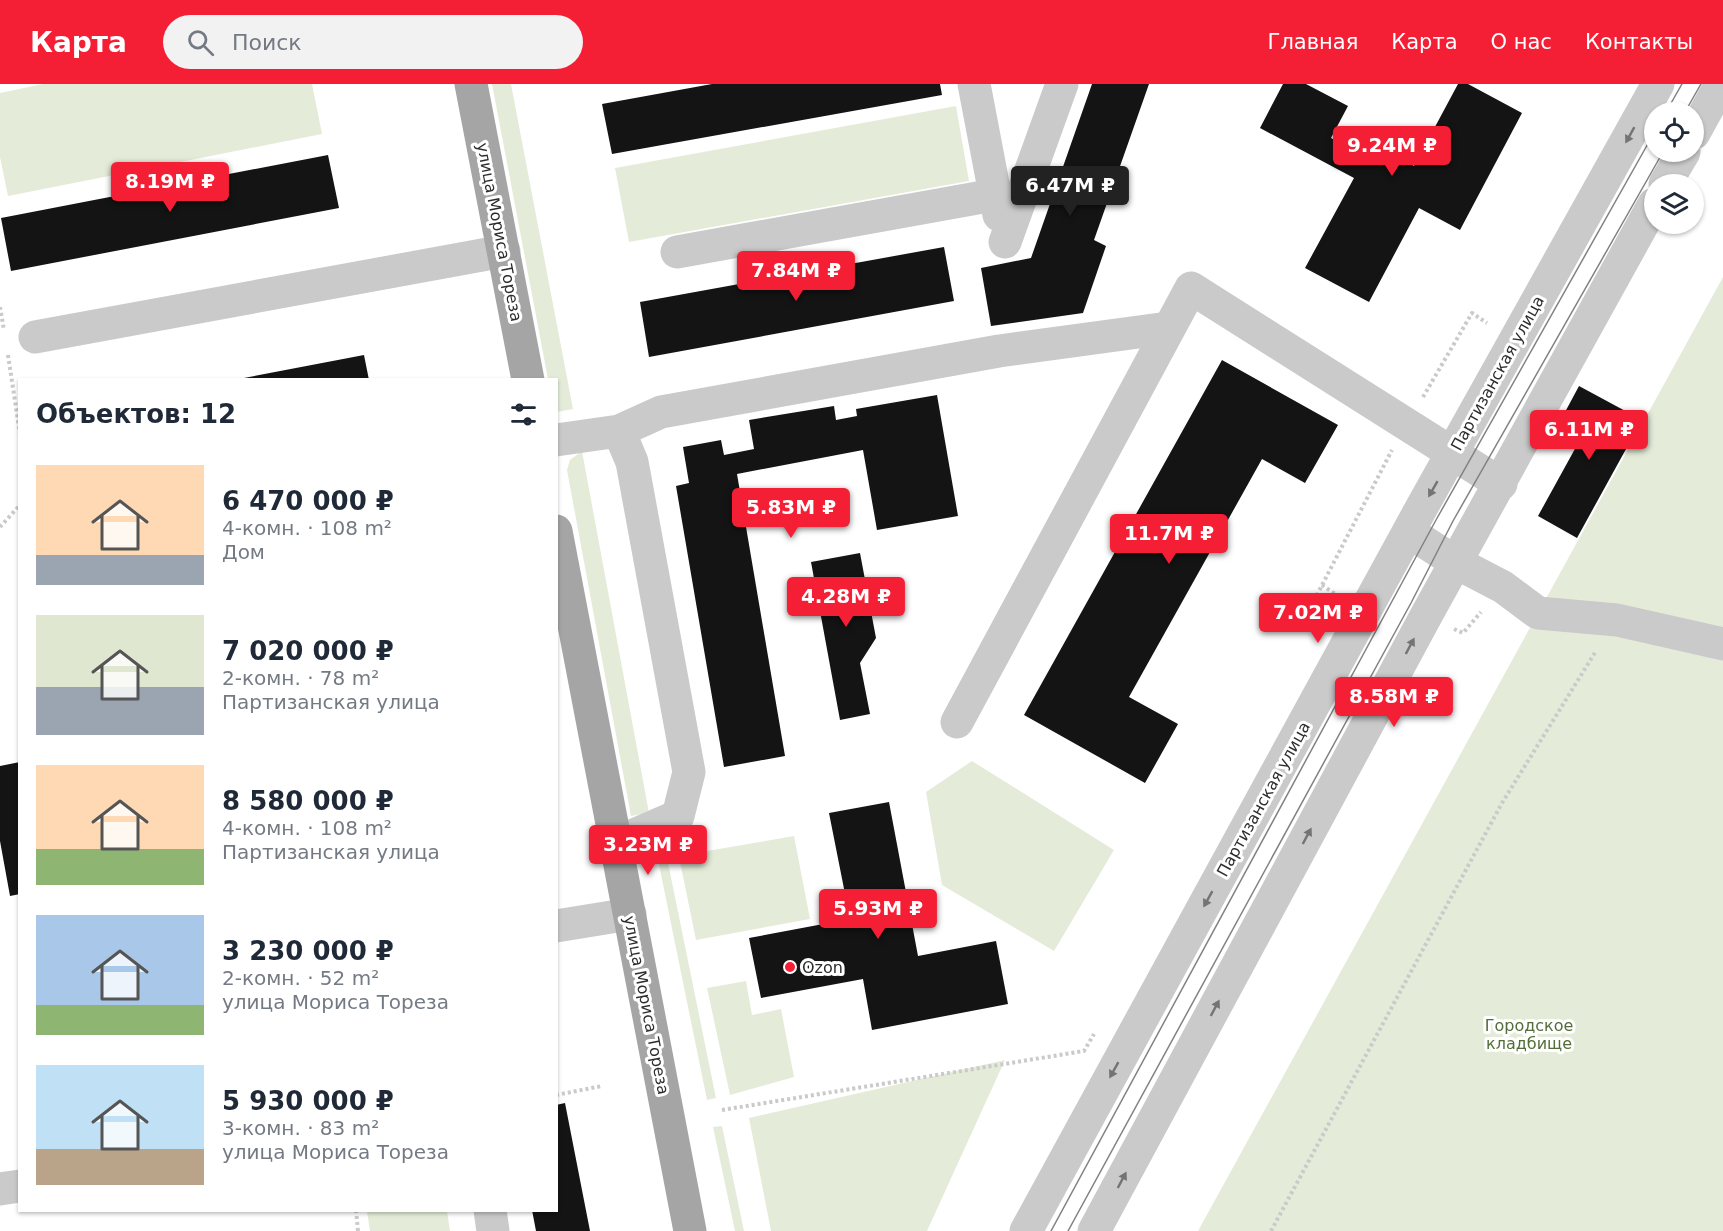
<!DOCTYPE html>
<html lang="ru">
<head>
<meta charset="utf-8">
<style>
	body { margin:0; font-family:"DejaVu Sans",sans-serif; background:#f2f2f3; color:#1f2937; height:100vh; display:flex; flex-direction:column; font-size:22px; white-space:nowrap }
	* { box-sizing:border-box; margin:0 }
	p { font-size:20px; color:#747a83 }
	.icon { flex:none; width:33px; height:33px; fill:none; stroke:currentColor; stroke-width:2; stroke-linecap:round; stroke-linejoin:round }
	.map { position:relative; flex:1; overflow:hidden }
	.sheet { position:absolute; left:18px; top:294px; width:540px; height:834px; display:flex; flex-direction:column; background:#fff; border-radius:0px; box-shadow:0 2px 4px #0004 }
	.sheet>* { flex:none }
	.fabs { position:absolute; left:1644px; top:18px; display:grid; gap:12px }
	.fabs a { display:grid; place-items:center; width:60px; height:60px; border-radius:50%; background:#fff; box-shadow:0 2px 4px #0004; font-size:30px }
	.price { position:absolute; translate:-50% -51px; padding:0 14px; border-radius:6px; background:#f51f35; color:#fff; font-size:20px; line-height:39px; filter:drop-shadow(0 2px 3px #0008) }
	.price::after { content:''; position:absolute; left:50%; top:36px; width:18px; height:14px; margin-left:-9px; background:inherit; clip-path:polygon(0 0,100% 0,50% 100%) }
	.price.active { background:#222; color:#fff }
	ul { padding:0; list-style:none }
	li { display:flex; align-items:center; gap:18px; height:150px; padding:0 18px }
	li span { display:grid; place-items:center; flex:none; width:168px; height:120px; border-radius:0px; color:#555 }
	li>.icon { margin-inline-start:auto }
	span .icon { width:72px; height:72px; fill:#fffc; stroke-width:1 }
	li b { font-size:26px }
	h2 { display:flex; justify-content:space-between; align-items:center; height:72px; padding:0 18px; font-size:26px }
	header { display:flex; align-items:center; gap:36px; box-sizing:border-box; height:84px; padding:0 30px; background:#f51f35; color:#fff }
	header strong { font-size:28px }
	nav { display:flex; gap:33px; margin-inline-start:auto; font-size:21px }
	.search { width:420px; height:54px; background:#f2f2f3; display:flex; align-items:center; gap:15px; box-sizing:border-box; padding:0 21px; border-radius:33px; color:#747a83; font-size:22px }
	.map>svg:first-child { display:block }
	.green { fill:#e4ecd9 }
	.building { fill:#141414 }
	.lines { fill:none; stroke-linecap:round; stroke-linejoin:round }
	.path { stroke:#cacaca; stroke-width:4; stroke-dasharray:3 3; stroke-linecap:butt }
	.minor { stroke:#cacaca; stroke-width:33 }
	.major { stroke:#a5a5a5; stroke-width:33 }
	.tram { stroke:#828282; stroke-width:1.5 }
	.oneway { fill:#747474 }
	.poi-dot { fill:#f51f35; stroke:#fff; stroke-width:2 }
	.labels { text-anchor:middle; stroke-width:6; stroke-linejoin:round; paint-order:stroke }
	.street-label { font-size:16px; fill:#2d2d2d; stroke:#fff }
	.poi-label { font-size:16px; fill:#2d2d2d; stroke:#fff; text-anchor:start }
	.park-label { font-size:16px; fill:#526d37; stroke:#fff }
</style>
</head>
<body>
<header>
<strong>Карта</strong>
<div class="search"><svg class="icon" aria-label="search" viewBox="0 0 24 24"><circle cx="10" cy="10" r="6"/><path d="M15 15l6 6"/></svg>Поиск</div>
<nav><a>Главная</a><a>Карта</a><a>О нас</a><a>Контакты</a></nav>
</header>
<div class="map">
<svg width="1723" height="1147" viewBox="0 0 1723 1147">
	<rect width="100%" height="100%" fill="#fff"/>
	<!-- green -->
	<path class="green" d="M 43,0 L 312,0 L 322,50 L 8,112 L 0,73 L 0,9 Z
		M 492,0 L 511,0 L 573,325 L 557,328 L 556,296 L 548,295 Z
		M 956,22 L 969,97 L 629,158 L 615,84 Z
		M 1723,193 L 1723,1147 L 1198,1147 Z
		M 582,367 L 649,729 L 631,732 L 567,386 L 570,376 Z
		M 972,677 L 1114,766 L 1054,867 L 942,801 L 926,708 Z
		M 794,752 L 810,835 L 696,856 L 676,758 L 697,755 L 707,767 Z
		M 665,764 L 716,1014 L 707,1016 L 656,766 Z
		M 746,897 L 752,931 L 781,925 L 794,993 L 730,1011 L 707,904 Z
		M 1005,976 L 927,1147 L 771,1147 L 749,1034 Z
		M 722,1042 L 744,1147 L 735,1147 L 713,1043 Z
		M 367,1127 L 447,1127 L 450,1147 L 370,1147 Z"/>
	<!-- building -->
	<path class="building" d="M 712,0 L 940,0 L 942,11 L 612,70 L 602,20 Z
		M 1092,0 L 1149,0 L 1094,156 L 1106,162 L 1083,229 L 991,242 L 981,184 L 1031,174 Z
		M 1283,0 L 1306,0 L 1348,22 L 1331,54 L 1365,72 L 1371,59 L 1414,82 L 1458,0 L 1468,0 L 1522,29 L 1460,146 L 1419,124 L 1369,218 L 1305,184 L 1354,94 L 1260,44 Z
		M 328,71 L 339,124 L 11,187 L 1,134 Z
		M 944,163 L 954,217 L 649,273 L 640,218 Z
		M 364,271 L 369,296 L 244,296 L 244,294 Z
		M 1222,276 L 1338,341 L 1305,399 L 1262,375 L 1129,613 L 1178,640 L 1145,699 L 1024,631 Z
		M 1579,302 L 1642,336 L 1577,454 L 1538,432 L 1587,343 L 1564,330 Z
		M 937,311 L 958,432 L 877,446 L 863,366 L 737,390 L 785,672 L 724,683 L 676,402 L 689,399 L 683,363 L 721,356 L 724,371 L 754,365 L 749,336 L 834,322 L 836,336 L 857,332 L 856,325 Z
		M 860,469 L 876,554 L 860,579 L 870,630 L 840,636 L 811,478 Z
		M 20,678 L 20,810 L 10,812 L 0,757 L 0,682 Z
		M 889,718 L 918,872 L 996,857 L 1008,920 L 872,946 L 863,895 L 761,914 L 749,854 L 850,835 L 829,729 Z
		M 565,1019 L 590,1147 L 536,1147 L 532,1126 L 556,1126 L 556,1021 Z"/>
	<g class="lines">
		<!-- path -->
		<path class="path" d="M 0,223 L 4,246
			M 8,271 L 20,350
			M 1423,313 L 1472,229 L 1487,239
			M 0,443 L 20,421
			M 1322,501 L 1338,512
			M 1319,543 L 1305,534 L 1392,366
			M 1454,545 L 1463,549 L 1481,528
			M 556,1011 L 602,1002
			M 722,1026 L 1084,967 L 1094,950
			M 356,1126 L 358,1147
			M 1271,1147 L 1502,719 L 1596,567"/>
		<!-- minor -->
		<path class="minor" d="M 974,0 L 999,131
			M 1694,49 L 1721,0
			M 1665,100 L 1684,68
			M 1005,158 L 1062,0
			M 677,168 L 994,111
			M 35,253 L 504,167
			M 619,347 L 661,328 L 999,267 L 1168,244
			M 556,356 L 619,347 L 632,378 L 689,688 L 678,732 L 616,759
			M 1409,448 L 1457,479 L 1503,503 L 1538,529 L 1617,536 L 1723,560
			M 957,638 L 1191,204 L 1501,400
			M 556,842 L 630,830
			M 0,1105 L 20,1102
			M 490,1126 L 493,1147
			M 1026,1147 L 1418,430 L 1658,0
			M 1094,1147 L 1427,530 L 1654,120"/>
		<!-- major -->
		<path class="major" d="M 471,0 L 528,296
			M 556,447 L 690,1147"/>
		<!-- tram -->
		<path class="tram" d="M 1666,28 L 1682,0
			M 1685,28 L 1701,0
			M 1051,1147 L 1436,436 L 1654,49
			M 1068,1147 L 1411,519 L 1453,437 L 1663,68"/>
	</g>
	<!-- one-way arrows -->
	<defs><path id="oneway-solid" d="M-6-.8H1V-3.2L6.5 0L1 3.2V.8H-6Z" transform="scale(1.5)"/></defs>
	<g class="oneway">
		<use href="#oneway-solid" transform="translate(1630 51) rotate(119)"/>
		<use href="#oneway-solid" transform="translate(1433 405) rotate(120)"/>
		<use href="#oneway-solid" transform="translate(1410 562) rotate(-62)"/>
		<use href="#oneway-solid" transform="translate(1307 752) rotate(-62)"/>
		<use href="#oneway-solid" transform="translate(1208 815) rotate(119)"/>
		<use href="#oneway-solid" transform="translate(1215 924) rotate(-62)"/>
		<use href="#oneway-solid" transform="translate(1114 986) rotate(119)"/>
		<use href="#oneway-solid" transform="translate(1122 1096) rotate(-62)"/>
	</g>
	<!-- markers -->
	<circle class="poi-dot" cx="790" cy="883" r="6"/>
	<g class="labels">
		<!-- street labels -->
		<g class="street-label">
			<text transform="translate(500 148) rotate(79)" y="6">улица Мориса Тореза</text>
			<text transform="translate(1497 289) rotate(-61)" y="6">Партизанская улица</text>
			<text transform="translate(1263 715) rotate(-61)" y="6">Партизанская улица</text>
			<text transform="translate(647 921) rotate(79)" y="6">улица Мориса Тореза</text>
		</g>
		<!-- poi labels -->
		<g class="poi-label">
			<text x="802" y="889">Ozon</text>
		</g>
		<!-- park labels -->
		<g class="park-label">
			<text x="1529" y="947">Городское<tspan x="1529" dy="18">кладбище</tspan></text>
		</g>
	</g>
</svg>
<div class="fabs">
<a><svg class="icon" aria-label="locate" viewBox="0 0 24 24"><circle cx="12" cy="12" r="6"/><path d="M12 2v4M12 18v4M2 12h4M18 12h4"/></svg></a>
<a><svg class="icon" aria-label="layers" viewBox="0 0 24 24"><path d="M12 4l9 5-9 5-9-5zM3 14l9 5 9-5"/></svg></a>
</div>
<b class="price" style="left:1392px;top:93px">9.24M ₽</b>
<b class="price" style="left:170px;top:129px">8.19M ₽</b>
<b class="price active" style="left:1070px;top:133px">6.47M ₽</b>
<b class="price" style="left:796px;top:218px">7.84M ₽</b>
<b class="price" style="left:1589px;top:377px">6.11M ₽</b>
<b class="price" style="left:791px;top:455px">5.83M ₽</b>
<b class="price" style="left:1169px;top:481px">11.7M ₽</b>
<b class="price" style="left:846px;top:544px">4.28M ₽</b>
<b class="price" style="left:1318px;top:560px">7.02M ₽</b>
<b class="price" style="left:1394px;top:644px">8.58M ₽</b>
<b class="price" style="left:648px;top:792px">3.23M ₽</b>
<b class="price" style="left:878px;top:856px">5.93M ₽</b>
<section class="sheet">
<h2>Объектов: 12<svg class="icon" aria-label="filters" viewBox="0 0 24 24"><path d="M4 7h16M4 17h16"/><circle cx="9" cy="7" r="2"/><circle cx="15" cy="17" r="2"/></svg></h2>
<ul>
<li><span style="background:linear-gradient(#ffd9b3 75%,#9aa5b1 0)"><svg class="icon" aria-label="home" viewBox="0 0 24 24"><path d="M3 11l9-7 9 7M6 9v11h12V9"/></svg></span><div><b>6 470 000 ₽</b><p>4-комн. · 108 m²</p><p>Дом</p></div></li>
<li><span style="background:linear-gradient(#dfe7d0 60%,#9aa5b1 0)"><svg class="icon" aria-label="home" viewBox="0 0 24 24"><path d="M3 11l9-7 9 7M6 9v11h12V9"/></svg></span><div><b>7 020 000 ₽</b><p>2-комн. · 78 m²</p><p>Партизанская улица</p></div></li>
<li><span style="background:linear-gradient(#ffd9b3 70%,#8fb573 0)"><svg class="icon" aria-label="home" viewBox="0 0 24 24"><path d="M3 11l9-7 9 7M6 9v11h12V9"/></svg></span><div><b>8 580 000 ₽</b><p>4-комн. · 108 m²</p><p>Партизанская улица</p></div></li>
<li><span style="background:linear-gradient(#a9c7e8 75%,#8fb573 0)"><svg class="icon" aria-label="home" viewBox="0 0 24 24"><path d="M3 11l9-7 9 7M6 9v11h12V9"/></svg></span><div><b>3 230 000 ₽</b><p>2-комн. · 52 m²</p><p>улица Мориса Тореза</p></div></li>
<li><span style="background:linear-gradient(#bfe0f5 70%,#b9a48a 0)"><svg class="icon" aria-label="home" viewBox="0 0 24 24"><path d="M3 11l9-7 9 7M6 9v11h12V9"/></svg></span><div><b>5 930 000 ₽</b><p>3-комн. · 83 m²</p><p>улица Мориса Тореза</p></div></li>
</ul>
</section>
</div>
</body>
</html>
